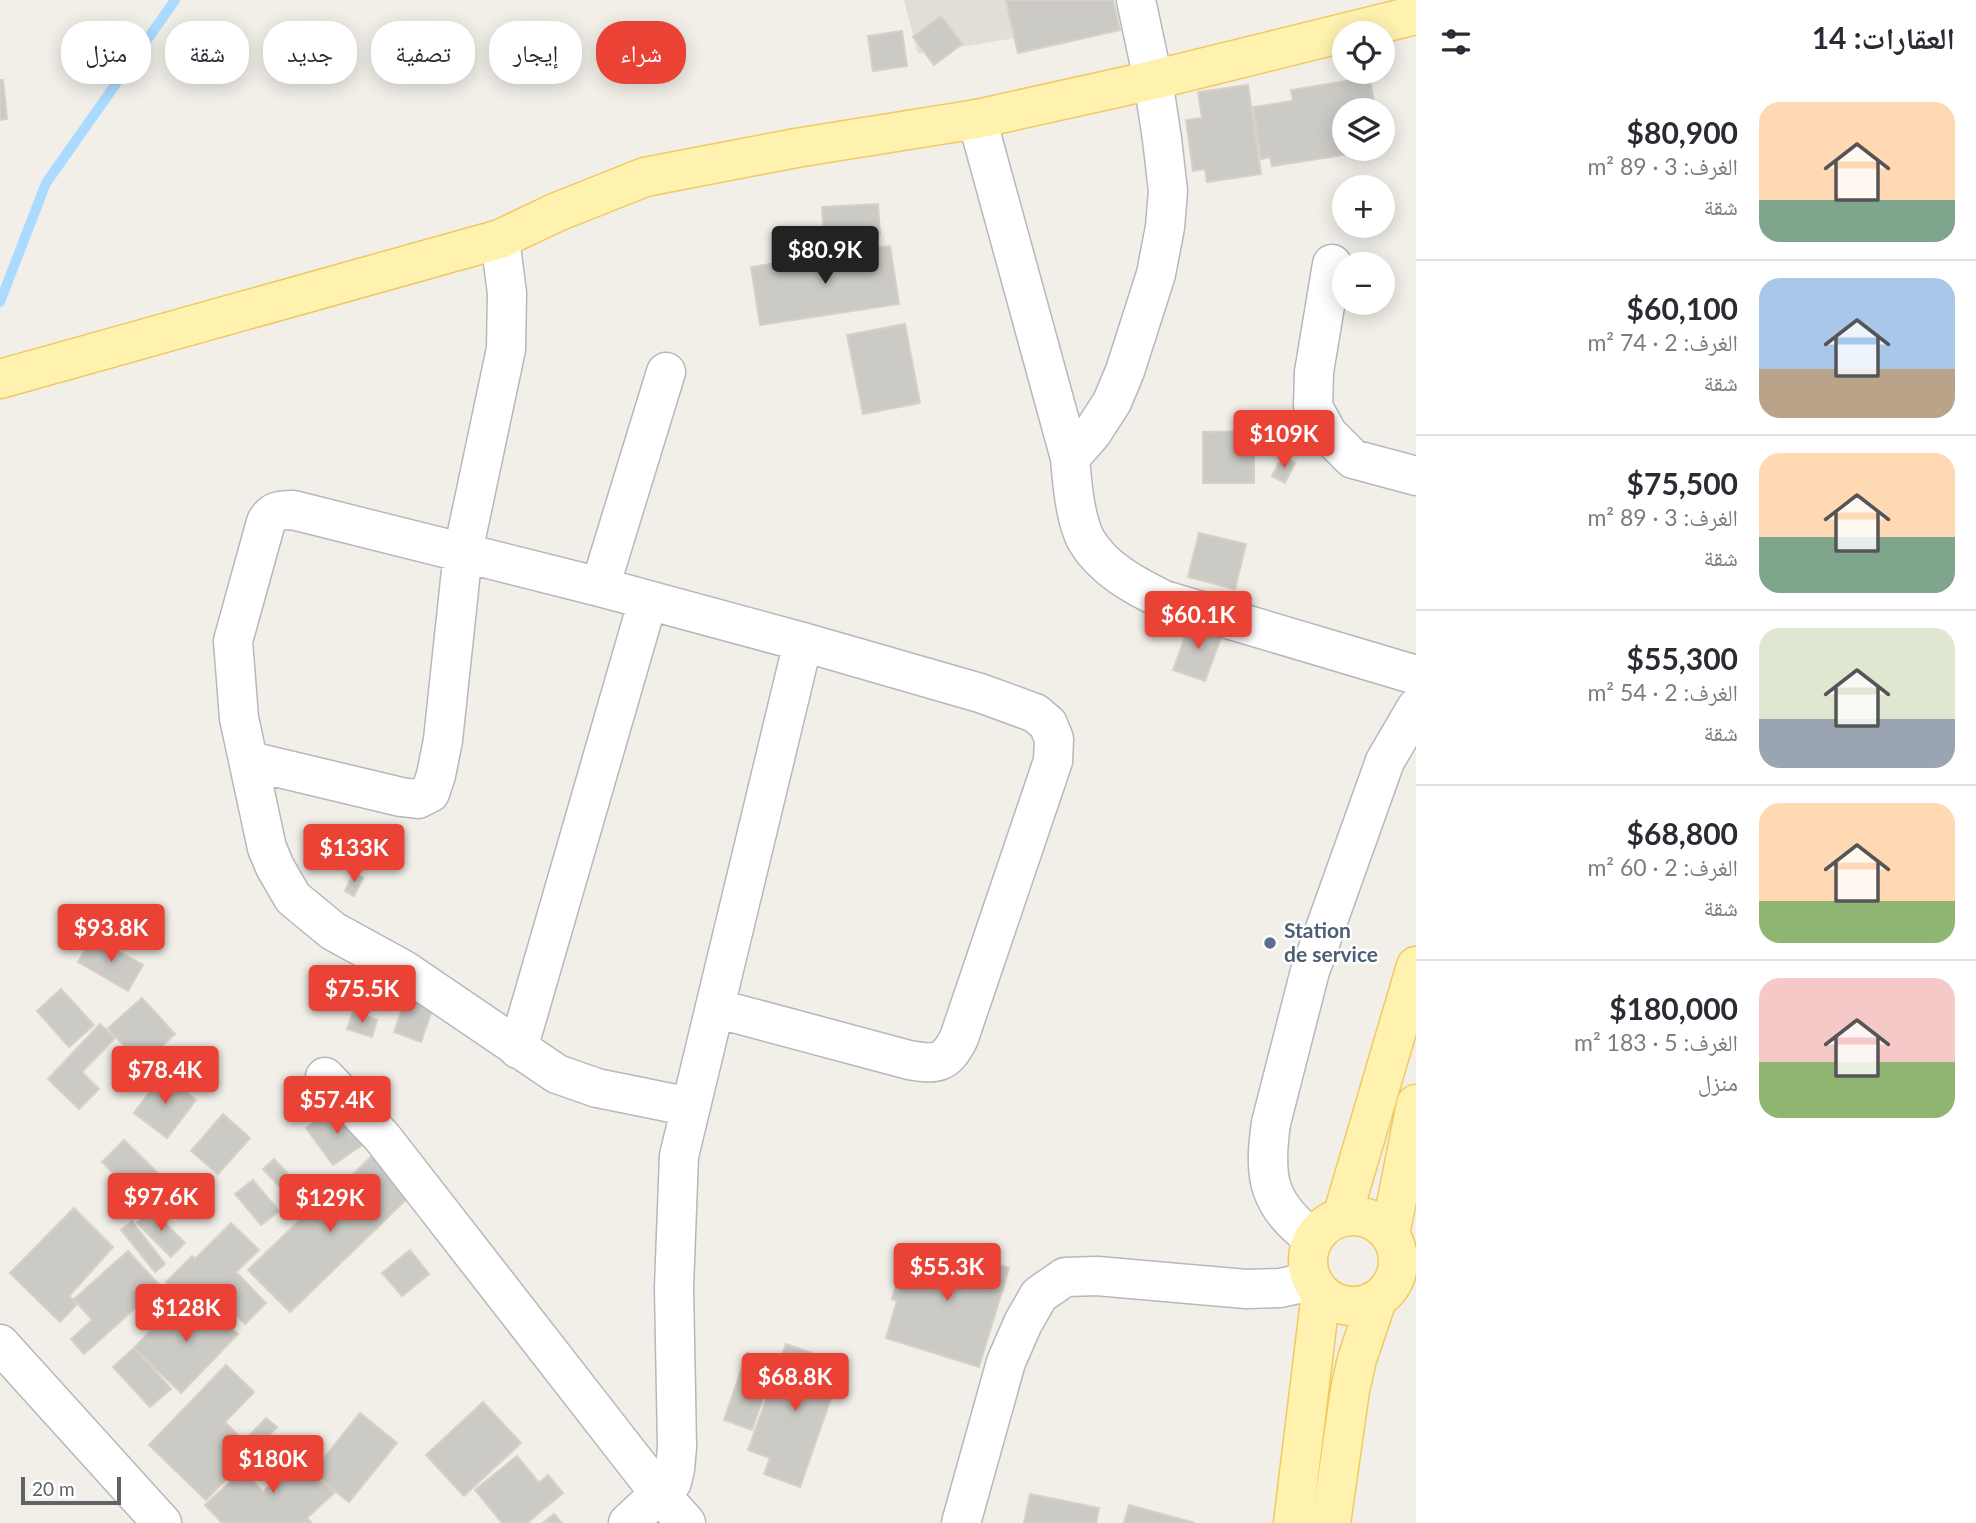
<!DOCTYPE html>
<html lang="ar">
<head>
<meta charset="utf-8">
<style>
	body { margin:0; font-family:Lato,"Noto Naskh Arabic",sans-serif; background:#f7f7f7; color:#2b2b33; direction:rtl; height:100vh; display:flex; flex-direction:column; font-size:26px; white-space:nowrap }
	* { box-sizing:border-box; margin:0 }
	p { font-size:23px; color:#7c7c81 }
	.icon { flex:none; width:38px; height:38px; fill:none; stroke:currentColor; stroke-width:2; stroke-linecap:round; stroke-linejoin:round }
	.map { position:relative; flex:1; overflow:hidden; direction:ltr }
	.drawer { display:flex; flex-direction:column; background:#fff; width:560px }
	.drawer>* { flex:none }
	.banner { position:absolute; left:21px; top:21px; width:665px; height:63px; direction:rtl; display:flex; gap:14px }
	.controls { position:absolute; left:1332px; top:21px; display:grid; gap:14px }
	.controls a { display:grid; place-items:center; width:63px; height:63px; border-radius:50%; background:#fff; box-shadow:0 4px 18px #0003; font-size:35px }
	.scale { position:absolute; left:21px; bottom:18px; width:100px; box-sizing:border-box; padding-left:7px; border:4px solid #5f6368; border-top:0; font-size:19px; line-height:24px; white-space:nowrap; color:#5f6368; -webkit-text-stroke:5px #fff; paint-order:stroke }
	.price { position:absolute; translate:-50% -60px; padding:0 16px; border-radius:7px; background:#ea4335; color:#fff; font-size:23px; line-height:46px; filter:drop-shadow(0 2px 4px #0008) }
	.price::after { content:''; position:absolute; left:50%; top:42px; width:21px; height:16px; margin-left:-10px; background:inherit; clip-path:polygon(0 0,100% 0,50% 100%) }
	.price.current { background:#222; color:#fff }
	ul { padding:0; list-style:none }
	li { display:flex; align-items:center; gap:21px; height:175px; padding:0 21px }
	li+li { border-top:2px solid #e1e1e2 }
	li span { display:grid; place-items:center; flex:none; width:196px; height:140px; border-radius:21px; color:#555 }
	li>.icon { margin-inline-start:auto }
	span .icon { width:84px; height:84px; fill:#fffc; stroke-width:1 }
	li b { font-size:30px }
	h2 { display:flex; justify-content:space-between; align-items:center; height:84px; padding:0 21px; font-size:30px }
	.chip { padding:0 24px; border-radius:28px; background:#fff; box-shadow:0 4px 18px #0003; font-size:24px; line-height:63px }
	.chip.current { background:#ea4335; color:#fff }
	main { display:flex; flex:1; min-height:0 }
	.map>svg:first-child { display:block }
	.education { fill:#e1ded6 }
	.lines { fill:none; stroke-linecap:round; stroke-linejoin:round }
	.stream { stroke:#aadaff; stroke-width:10 }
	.building { fill:#cccac5; stroke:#d6d1c6; stroke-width:2 }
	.minor-casing { stroke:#b5b8bc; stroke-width:41 }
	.major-casing { stroke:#f2c960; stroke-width:41 }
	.minor { stroke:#fff; stroke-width:38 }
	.major { stroke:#fff2af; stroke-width:38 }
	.service-dot { fill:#5c6f8a; stroke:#fff; stroke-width:2.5 }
	.labels { text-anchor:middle; stroke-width:5; stroke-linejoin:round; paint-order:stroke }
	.service-label { font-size:21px; font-weight:bold; fill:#4e5e75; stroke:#fff; text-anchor:start }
</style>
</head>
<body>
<main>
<section class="drawer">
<h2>العقارات: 14<svg class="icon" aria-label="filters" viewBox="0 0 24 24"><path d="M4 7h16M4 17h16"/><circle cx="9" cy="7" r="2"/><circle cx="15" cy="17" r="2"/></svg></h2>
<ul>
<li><span style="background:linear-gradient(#ffd9b3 70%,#7fa58c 0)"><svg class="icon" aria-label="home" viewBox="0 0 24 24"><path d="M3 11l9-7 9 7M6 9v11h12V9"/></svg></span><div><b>$80,900</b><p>الغرف: 3 · 89 m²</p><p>شقة</p></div></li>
<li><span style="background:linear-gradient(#a9c7e8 65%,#b9a48a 0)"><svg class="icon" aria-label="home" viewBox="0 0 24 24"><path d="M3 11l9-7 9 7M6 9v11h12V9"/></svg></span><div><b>$60,100</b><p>الغرف: 2 · 74 m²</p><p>شقة</p></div></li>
<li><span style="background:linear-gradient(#ffd9b3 60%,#7fa58c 0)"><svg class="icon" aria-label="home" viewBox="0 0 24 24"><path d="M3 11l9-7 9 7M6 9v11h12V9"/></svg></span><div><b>$75,500</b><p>الغرف: 3 · 89 m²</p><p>شقة</p></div></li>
<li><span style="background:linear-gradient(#dfe7d0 65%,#9aa5b1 0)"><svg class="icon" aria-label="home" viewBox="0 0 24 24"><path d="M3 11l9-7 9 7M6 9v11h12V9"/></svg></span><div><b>$55,300</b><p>الغرف: 2 · 54 m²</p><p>شقة</p></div></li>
<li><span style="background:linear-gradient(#ffd9b3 70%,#8fb573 0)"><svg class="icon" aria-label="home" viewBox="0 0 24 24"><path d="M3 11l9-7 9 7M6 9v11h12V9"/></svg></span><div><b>$68,800</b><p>الغرف: 2 · 60 m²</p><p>شقة</p></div></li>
<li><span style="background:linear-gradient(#f6c9c9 60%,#8fb573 0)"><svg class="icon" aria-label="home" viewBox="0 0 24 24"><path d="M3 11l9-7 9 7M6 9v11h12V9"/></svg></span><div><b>$180,000</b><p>الغرف: 5 · 183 m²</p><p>منزل</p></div></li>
</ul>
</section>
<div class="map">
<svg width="1416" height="1523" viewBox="0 0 1416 1523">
	<rect width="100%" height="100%" fill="#f1efe8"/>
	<!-- education -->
	<path class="education" d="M 904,0 L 1107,0 L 1111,22 L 918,54 Z"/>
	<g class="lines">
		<!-- stream -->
		<path class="stream" d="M 0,302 L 46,183 L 175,0"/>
	</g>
	<!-- building -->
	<path class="building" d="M 1006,0 L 1113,0 L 1120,30 L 1018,53 Z
		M 941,16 L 962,44 L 934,65 L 913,37 Z
		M 902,31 L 907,66 L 873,71 L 868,36 Z
		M 1370,77 L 1375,110 L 1344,110 L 1344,149 L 1381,149 L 1272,166 L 1270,157 L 1261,159 L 1253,107 L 1293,101 L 1291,90 Z
		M 0,80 L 3,80 L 7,119 L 0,120 Z
		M 1248,85 L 1261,174 L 1207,182 L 1205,169 L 1193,171 L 1186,120 L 1202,118 L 1198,92 Z
		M 878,204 L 880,234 L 824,238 L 822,207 Z
		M 890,246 L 899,304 L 760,325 L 751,267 Z
		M 905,324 L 920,403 L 863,414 L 847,335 Z
		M 1254,431 L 1254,483 L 1203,483 L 1203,432 Z
		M 1283,456 L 1295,463 L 1285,483 L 1272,476 Z
		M 1199,533 L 1246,544 L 1235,589 L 1188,577 Z
		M 1191,621 L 1223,632 L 1205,681 L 1173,670 Z
		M 354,873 L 363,878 L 354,896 L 345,891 Z
		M 93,937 L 143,965 L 128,991 L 78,962 Z
		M 61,989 L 94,1025 L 69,1047 L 37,1011 Z
		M 408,993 L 435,1002 L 421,1042 L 394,1032 Z
		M 142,998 L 175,1034 L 141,1065 L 108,1028 Z
		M 353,1012 L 377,1020 L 372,1037 L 347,1029 Z
		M 100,1024 L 115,1038 L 82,1072 L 99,1089 L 79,1109 L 48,1079 Z
		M 163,1074 L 196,1100 L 167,1138 L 134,1113 Z
		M 331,1110 L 339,1121 L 349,1115 L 368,1141 L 333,1165 L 306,1128 Z
		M 223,1114 L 250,1138 L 218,1174 L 191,1151 Z
		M 124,1140 L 170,1185 L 148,1207 L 102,1162 Z
		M 373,1155 L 412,1194 L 290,1312 L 248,1270 L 306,1214 L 309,1217 Z
		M 274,1159 L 291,1177 L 280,1187 L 263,1169 Z
		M 253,1180 L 279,1211 L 261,1225 L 235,1194 Z
		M 74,1208 L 113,1247 L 69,1296 L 77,1304 L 60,1322 L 10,1273 Z
		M 151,1209 L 185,1243 L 171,1257 L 137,1223 Z
		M 132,1221 L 165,1264 L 155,1272 L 121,1230 Z
		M 231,1223 L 259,1250 L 236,1272 L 266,1303 L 245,1324 L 208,1287 L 189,1305 L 166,1282 L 192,1256 L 195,1259 Z
		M 931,1244 L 1009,1268 L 979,1367 L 886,1338 L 897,1301 L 892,1299 L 907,1248 L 928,1254 Z
		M 410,1250 L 429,1274 L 402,1296 L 382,1273 Z
		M 128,1251 L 160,1286 L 84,1354 L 71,1339 L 92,1320 L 74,1299 Z
		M 178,1302 L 192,1316 L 205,1302 L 238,1334 L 181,1393 L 134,1348 Z
		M 786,1344 L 843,1364 L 800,1487 L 764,1474 L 770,1458 L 748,1450 Z
		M 134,1348 L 171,1389 L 150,1407 L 113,1367 Z
		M 747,1353 L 775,1363 L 752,1430 L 724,1420 Z
		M 226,1365 L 254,1392 L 225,1422 L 244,1441 L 266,1418 L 277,1427 L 206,1500 L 149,1445 Z
		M 483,1402 L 521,1443 L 464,1496 L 426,1455 Z
		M 360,1413 L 397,1443 L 349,1502 L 312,1473 Z
		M 288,1443 L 334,1493 L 307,1518 L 312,1523 L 222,1523 L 205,1505 L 243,1470 L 263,1492 L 287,1469 L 274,1456 Z
		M 517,1456 L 539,1483 L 548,1475 L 563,1493 L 527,1523 L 502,1523 L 475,1490 Z
		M 1030,1494 L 1099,1508 L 1096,1523 L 1024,1523 Z
		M 1129,1505 L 1195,1523 L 1124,1523 Z
		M 554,1514 L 562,1523 L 543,1523 Z"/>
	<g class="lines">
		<!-- minor casing -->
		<g class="minor-casing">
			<path id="minor" d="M 977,119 L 1070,458 C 1072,482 1075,519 1086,540 C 1103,569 1135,586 1164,600 L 1416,675
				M 1332,264 L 1314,372 L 1313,407 L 1328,434 L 1353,459 L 1416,476
				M 1070,458 L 1092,433 L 1112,402 L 1125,371 L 1156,274 L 1165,227 L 1168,191 L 1162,139 L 1153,80 L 1136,0
				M 600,587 L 666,372
				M 250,761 L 401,797 L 418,799 L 430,793 L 436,775 L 443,740 L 463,552 L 506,349 L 507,293 L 500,239
				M 518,1049 L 648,600
				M 325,1077 L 382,1137 L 660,1494 L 686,1523
				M 691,1107 L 597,1088 L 557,1074 L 404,970 L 333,931 L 293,898 L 275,867 L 267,848 L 239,718 L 233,641 L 266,522 C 273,510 280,510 293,510 L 600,587 L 803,642 L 980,693 L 1035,713 L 1048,724 L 1054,739 L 1053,761 L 959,1038 C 946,1064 937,1065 909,1060 L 715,1008
				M 1313,1239 C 1268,1204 1263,1179 1271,1123 L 1310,971 L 1385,761 L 1416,708
				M 0,1344 L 162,1523
				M 628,1523 L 672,1482 L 675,1469 L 677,1447 L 674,1287 L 679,1156 L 803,642
				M 961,1523 L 1006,1362 L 1023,1323 L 1039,1295 L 1065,1277 L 1097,1276 L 1246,1289 L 1280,1288 L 1312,1281"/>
		</g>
		<!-- major casing -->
		<g class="major-casing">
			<path id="major" d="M 0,379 L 500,239 L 557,212 L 645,177 L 796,148 L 977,119 L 1153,80 L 1416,15
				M1308 1261a45 45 0 1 1 90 0a45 45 0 1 1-90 0Z
				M 1342,1217 L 1416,966
				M 1390,1235 L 1416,1104
				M 1293,1523 L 1321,1293
				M 1331,1523 L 1350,1390 L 1357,1359 L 1377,1300"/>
		</g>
		<!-- minor -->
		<use href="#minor" class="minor"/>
		<!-- major -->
		<use href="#major" class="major"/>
	</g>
	<!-- markers -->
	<circle class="service-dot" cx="1270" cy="943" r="7"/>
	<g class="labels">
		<!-- service labels -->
		<g class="service-label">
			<text x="1284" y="938">Station<tspan x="1284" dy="24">de service</tspan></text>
		</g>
	</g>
</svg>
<div class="controls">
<a><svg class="icon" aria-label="locate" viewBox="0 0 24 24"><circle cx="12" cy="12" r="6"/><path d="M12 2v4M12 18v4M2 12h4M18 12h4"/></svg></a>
<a><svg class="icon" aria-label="layers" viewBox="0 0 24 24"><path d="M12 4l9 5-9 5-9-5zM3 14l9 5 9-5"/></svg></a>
<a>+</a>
<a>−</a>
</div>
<div class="scale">20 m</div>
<b class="price current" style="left:825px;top:286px">$80.9K</b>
<b class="price" style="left:1284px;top:470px">$109K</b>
<b class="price" style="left:1198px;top:651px">$60.1K</b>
<b class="price" style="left:354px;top:884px">$133K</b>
<b class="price" style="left:111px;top:964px">$93.8K</b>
<b class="price" style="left:362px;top:1025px">$75.5K</b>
<b class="price" style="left:165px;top:1106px">$78.4K</b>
<b class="price" style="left:337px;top:1136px">$57.4K</b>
<b class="price" style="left:161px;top:1233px">$97.6K</b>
<b class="price" style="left:330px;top:1234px">$129K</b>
<b class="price" style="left:947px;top:1303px">$55.3K</b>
<b class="price" style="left:186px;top:1344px">$128K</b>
<b class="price" style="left:795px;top:1413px">$68.8K</b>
<b class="price" style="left:273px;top:1495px">$180K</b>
<div class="banner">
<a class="chip current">شراء</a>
<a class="chip">إيجار</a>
<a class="chip">تصفية</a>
<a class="chip">جديد</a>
<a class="chip">شقة</a>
<a class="chip">منزل</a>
</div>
</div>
</main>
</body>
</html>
